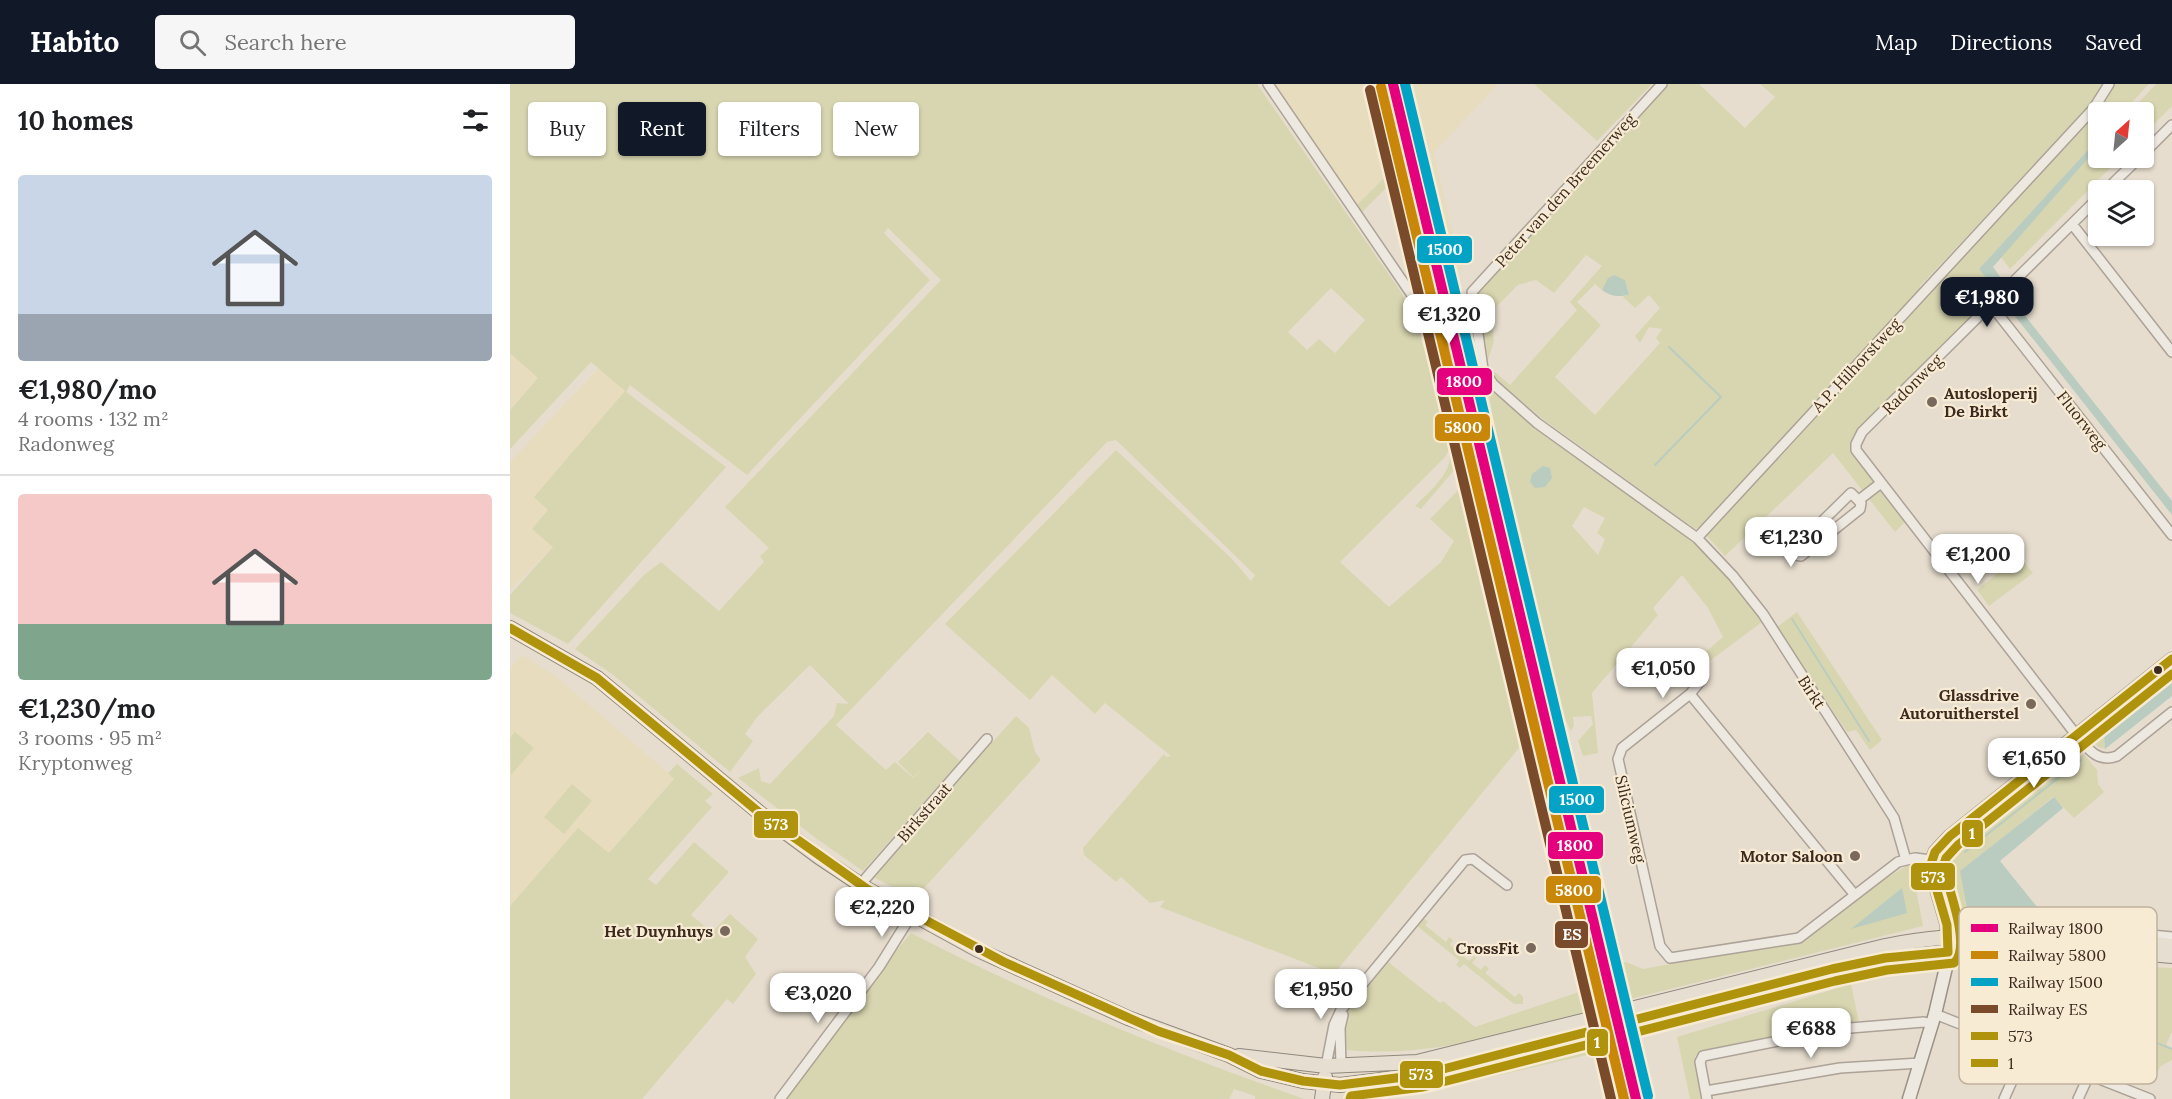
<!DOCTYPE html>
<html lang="en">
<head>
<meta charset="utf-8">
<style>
	body { margin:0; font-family:Lora,serif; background:#f6f6f6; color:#202124; height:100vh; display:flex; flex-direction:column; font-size:22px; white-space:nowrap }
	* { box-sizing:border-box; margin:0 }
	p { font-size:20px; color:#757577 }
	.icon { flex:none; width:33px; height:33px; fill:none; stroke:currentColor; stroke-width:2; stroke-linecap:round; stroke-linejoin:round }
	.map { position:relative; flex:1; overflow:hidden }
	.panel { display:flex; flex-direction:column; background:#fff; width:510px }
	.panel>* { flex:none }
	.banner { position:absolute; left:18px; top:18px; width:570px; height:54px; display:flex; gap:12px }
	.needle { width:39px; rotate:27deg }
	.controls { position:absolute; left:1578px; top:18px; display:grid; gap:12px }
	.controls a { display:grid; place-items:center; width:66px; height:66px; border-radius:6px; background:#fff; box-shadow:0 2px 4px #0004; font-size:30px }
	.price { position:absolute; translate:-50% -51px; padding:0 14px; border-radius:12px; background:#fff; color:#222; font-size:20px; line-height:39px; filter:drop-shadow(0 2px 3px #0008) }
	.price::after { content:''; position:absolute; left:50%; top:36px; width:18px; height:14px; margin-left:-9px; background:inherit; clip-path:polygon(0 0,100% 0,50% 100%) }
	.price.on { background:#111827; color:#fff }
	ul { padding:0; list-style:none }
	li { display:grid; align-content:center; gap:12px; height:318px; padding:0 18px }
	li+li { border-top:2px solid #e0e0e0 }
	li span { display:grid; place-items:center; height:186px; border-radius:6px; color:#555 }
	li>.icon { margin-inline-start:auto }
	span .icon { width:108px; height:108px; fill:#fffc; stroke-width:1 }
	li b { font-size:26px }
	h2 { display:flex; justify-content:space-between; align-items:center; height:72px; padding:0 18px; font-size:26px }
	.pill { padding:0 21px; border-radius:6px; background:#fff; box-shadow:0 2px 4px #0004; font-size:21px; line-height:54px }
	.pill.on { background:#111827; color:#fff }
	header { display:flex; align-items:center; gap:36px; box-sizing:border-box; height:84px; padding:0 30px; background:#111827; color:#fff }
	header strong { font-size:28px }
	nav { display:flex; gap:33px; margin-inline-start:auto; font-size:21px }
	.search { width:420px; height:54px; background:#f6f6f6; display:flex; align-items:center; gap:15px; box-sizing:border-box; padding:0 21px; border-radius:6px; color:#757577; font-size:22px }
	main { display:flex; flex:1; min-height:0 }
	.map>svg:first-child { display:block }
	.farmland { fill:#e7dcbe }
	.green { fill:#d8d6b0; fill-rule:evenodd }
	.water { fill:#b9ccbf }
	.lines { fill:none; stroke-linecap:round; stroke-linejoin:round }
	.stream { stroke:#b9ccbf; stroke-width:2 }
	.street-casing { stroke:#aca297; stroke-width:12 }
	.secondary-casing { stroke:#9b9286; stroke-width:15 }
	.primary-casing { stroke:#91887e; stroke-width:16 }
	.street { stroke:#eee9e0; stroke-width:9 }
	.secondary { stroke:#eee9e0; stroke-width:12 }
	.primary { stroke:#e6ded1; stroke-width:14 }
	.bus-1-casing { stroke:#f8ebd4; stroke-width:14 }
	.bus-2-casing { stroke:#f8ebd4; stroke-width:14 }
	.bus-1 { stroke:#af930c; stroke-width:9 }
	.bus-2 { stroke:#af930c; stroke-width:9 }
	.rail-1-casing { stroke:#f8ebd4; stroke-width:15 }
	.rail-2-casing { stroke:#f8ebd4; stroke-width:15 }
	.rail-3-casing { stroke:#f8ebd4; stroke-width:15 }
	.rail-4-casing { stroke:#f8ebd4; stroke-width:15 }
	.rail-1 { stroke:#e5007d; stroke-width:10 }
	.rail-2 { stroke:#c88708; stroke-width:10 }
	.rail-3 { stroke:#03a3c5; stroke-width:10 }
	.rail-4 { stroke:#7a4b2a; stroke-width:10 }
	.poi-dot { fill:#78695c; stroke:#f8ebd4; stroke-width:2 }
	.bus-dot { fill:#3c2a1e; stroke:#f8ebd4; stroke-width:2 }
	.labels { text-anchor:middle; stroke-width:4.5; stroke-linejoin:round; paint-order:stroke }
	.street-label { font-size:16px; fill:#3c2a1e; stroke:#f8ebd4 }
	.poi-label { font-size:16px; font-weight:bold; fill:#3c2a1e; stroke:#f8ebd4; text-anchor:end }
	.key { fill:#f8ebd4; stroke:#c0b19d; stroke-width:1.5 }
	.key-label { font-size:16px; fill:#3c2a1e }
	.line-badge { stroke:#f8ebd4; stroke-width:2 }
	.badge-label { font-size:16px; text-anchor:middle; font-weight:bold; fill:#fff }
</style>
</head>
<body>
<header>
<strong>Habito</strong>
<div class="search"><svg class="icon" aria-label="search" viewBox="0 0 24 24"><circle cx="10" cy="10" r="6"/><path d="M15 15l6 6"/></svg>Search here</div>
<nav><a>Map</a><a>Directions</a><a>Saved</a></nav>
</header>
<main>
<section class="panel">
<h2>10 homes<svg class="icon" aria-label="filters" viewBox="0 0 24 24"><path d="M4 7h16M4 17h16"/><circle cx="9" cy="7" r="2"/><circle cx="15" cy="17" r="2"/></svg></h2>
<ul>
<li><span style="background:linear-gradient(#c9d6e8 75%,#9aa5b1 0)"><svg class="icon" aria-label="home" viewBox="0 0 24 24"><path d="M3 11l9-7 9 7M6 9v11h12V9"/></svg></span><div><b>€1,980/mo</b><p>4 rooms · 132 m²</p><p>Radonweg</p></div></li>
<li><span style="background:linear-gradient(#f6c9c9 70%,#7fa58c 0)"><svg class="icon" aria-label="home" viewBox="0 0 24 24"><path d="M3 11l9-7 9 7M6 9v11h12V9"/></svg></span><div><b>€1,230/mo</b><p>3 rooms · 95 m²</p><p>Kryptonweg</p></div></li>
</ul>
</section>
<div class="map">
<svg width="1662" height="1015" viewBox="0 0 1662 1015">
	<rect width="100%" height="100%" fill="#e6ddce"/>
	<!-- farmland -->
	<path class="farmland" d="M 763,0 L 867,0 L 887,81 L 847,121 L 804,62 Z
		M 901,0 L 988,0 L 924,69 L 952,187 L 947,187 Z
		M 0,266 L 30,292 L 0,325 Z
		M 89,284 L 119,309 L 28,416 L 59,447 L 0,506 L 0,378 Z
		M 12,571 L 48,594 L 164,694 L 99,769 L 68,745 L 0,822 L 0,585 Z"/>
	<!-- green -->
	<path class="green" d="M 0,0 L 747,0 L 891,208 L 918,265 L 942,361 L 935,373 L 830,478 L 879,523 L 931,478 L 944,457 L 920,435 L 959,395 L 975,445 L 973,449 L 1022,648 L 824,890 L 650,823 L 655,816 L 640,819 L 611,793 L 606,798 L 574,771 L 573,764 L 654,670 L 656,673 L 661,672 L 595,619 L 585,630 L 542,591 L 520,616 L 435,540 L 606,366 L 721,474 L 741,497 L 745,491 L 606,356 L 597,358 L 326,641 L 376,686 L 385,678 L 403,694 L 415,681 L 403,693 L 388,678 L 418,648 L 450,677 L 353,787 L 307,755 L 228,694 L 249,684 L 251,697 L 260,700 L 324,632 L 327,619 L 339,620 L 300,581 L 247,633 L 235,650 L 243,657 L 220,688 L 102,590 L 65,565 L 134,491 L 151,478 L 209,527 L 254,478 L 250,472 L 259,464 L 215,423 L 431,196 L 378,144 L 374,149 L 420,196 L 237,391 L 120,301 L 116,308 L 216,383 L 58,560 L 0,529 L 0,511 L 43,463 L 22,445 L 38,426 L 24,413 L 115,307 L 81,278 L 0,365 L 0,326 L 28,294 L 0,269 ZM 821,204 L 855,236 L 825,269 L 809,255 L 797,266 L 778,248 Z
		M 1024,0 L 1142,0 L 1087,57 Z
		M 1159,0 L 1189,0 L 1235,44 L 1265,13 L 1250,0 L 1594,0 L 1576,26 L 1410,202 L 1410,209 L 1192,443 L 1185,445 L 1034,336 L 982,292 L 984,287 L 1000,301 L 1067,226 L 1060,218 L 1092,182 L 1076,171 L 1044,209 L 1026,196 L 1008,201 L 980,229 L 984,257 L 977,279 L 967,210 ZM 1101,192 L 1115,196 L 1119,208 L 1113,213 L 1125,224 L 1139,211 L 1150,224 L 1125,252 L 1130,259 L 1139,243 L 1152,245 L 1146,254 L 1150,259 L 1085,331 L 1045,293 L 1091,241 L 1067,218 L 1085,200 L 1092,206 Z
		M 1603,0 L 1639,0 L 1613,28 L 1588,28 L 1588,55 L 1469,185 L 1485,201 L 1488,200 L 1491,206 L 1345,351 L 1340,363 L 1343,370 L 1396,437 L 1385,448 L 1323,369 L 1215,472 L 1195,450 L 1600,7 Z
		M 1646,0 L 1662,0 L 1662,22 L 1634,50 L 1634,28 L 1620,28 Z
		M 1588,63 L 1588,74 L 1610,74 L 1500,185 L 1491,173 Z
		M 887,81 L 889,91 L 852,128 L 847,121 Z
		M 977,302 L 1004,326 C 1090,388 1193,448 1252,538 L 1193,582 L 1193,570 L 1213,553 L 1198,524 L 1172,491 L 1143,524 L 1148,531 L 1082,609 L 1088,669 L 1073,672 L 1068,657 L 1083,640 L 1081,632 L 1063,633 L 1064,642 L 1061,647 L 1047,619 L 997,406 ZM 1074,423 L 1095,434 L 1087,449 L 1095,455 L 1088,471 L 1062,442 Z
		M 946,366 L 946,384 L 911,425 L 905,422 C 918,409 941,390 940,371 Z
		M 1509,472 L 1523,489 L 1479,522 L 1467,506 Z
		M 1287,528 L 1372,656 L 1360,666 L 1346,646 L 1337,648 L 1267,543 Z
		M 1662,583 L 1662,596 L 1594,651 L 1595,665 L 1588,663 L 1579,650 Z
		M 506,632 L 519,644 L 525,668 L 531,676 L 404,815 L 362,792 Z
		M 5,648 L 24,664 L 1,691 L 0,654 Z
		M 1572,668 L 1587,686 L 1588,700 L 1594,708 L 1564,734 L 1543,713 L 1451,787 L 1459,834 L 1452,835 L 1448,828 L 1440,773 Z
		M 167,680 L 203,710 L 195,717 L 202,723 L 138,795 L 146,801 L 184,758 L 219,788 L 181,831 L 202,848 L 220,830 L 248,855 L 235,873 L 246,890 L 223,920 L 217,915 L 132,1015 L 0,1015 L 0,822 L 68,744 L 99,769 L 164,695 L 158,689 Z
		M 62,700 L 82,717 L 54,750 L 34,733 Z
		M 1401,779 L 1413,842 L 1112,917 L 1104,881 L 1116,878 L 1133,885 L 1291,856 L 1362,803 Z
		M 913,834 L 918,838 L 915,841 L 936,858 L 939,853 L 943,856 L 940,861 L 959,877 L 964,872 L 966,874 L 962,879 L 971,886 L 975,881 L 979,885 L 975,889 L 1005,913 L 1009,909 L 1013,913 L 1013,920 L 1004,920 L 954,880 L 950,884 L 946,881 L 949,876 L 907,842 Z
		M 401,849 C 529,915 658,967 794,1015 L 745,1015 L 745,1012 L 724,1005 L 719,1015 L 268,1015 L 288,984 Z
		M 1492,876 L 1662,884 L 1662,947 L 1656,961 L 1662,964 L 1662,976 L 1651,982 L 1643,994 L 1628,979 L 1617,959 L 1593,948 L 1577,967 L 1551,938 L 1549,930 L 1528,920 L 1513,941 L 1485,910 L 1484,904 L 1460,893 L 1466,881 L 1462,879 Z
		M 877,877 L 930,919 L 933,917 L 965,943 L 1093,900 L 1099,923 C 1014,944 926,975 837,966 L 834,931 Z
		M 1341,900 L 1349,938 L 1192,966 L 1185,972 L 1193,1015 L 1180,1015 L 1167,953 Z
		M 1101,952 L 1103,957 L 1099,966 L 897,1012 L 892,1006 Z
		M 1100,974 L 1110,1015 L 1096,1015 L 1085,978 Z"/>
	<!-- water -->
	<path class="water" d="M 1588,55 L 1588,63 L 1483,183 L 1491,194 L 1488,200 L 1482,201 L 1469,185 Z
		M 1104,191 L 1115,196 L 1119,210 C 1111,214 1099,212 1092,206 L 1098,194 Z
		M 1505,219 L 1662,417 L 1662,431 L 1501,227 L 1500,223 Z
		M 1033,382 L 1040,384 L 1042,394 L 1035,403 L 1025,404 L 1020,398 L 1022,390 Z
		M 1662,596 L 1662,612 L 1595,665 L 1594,651 Z
		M 1544,713 L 1553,724 L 1490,777 L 1531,828 L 1542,823 L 1545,826 L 1544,835 L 1529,834 L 1519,828 L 1504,833 L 1459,834 L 1450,787 Z
		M 1392,804 L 1397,829 L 1341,845 Z"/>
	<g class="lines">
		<!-- stream -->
		<path class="stream" d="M 1145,381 L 1211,313 L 1159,263
			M 1282,535 L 1359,657
			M 1455,768 L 1571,676
			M 1465,885 L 1662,965"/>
		<!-- street casing -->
		<g class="street-casing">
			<path id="street" d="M 758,0 L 904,214 L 925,266 L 933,274 L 973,285 L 983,300 L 1027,339 L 1187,454 L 1223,492 L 1253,530 L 1384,734 L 1396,776
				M 1634,69 L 1662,41
				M 1596,106 L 1629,74
				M 1588,114 L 1352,348 L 1346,360 L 1346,366 L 1567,652 C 1579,666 1588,679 1607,672 L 1662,628
				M 1562,140 L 1662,268
				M 1481,221 L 1662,451
				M 973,285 L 962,208 L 1152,0
				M 1341,409 L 1351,419 L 1350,425 L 1291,472 L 1286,471 L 1285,464 Z
				M 1349,416 L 1371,399
				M 1187,454 L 1584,24 L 1599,0
				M 1180,610 L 1193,594
				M 345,810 L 356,794 L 477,655
				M 1344,810 L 1180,610 L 1112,664 L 1108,675 L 1150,862 L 1160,874 L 1289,854 L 1388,778 L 1405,774 L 1421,776
				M 1551,852 L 1564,843 L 1662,853
				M 1425,930 L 1640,1015
				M 816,982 L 824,941 L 831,926 L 955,776 L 963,775 L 997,801
				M 831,982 L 830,944 L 833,931
				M 1196,1007 L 1330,984 L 1410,979
				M 270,1015 L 369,883 L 402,830
				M 1197,1015 L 1190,978 L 1193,972 L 1328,945 L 1414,938 L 1422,940
				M 1494,1015 L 1516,966
				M 1568,1015 L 1579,991"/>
		</g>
		<!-- secondary casing -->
		<g class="secondary-casing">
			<path id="secondary" d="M 1399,1015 L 1425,930 L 1437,879 L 1437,841 L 1420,783 L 1425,768 L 1440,752 L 1662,575"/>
		</g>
		<!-- primary casing -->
		<g class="primary-casing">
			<path id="primary" d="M 0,544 L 87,594 L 251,730 L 309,773 L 357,805 L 468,866 L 618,934 L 719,971 L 751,987 L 793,997 L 830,1001 L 910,991 L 1375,874 L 1475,864 L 1559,863 L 1662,872
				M 729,972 L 816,982 L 907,978 L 1375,862 C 1471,843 1565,851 1662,862
				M 812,1015 L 815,993"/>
		</g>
		<!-- street -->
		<use href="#street" class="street"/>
		<!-- secondary -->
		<use href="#secondary" class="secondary"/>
		<!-- primary -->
		<use href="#primary" class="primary"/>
		<!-- bus-1 casing -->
		<g class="bus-1-casing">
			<path id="bus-1" d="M 0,544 L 87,594 L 251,730 L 357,805 L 494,878 L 648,947 L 719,971 L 751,987 L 793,997 L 830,1001 L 910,991 L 1322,885 L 1375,874 L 1438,868 L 1437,841 L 1420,783 L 1425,768 L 1440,752 L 1662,575"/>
		</g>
		<!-- bus-2 casing -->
		<g class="bus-2-casing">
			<path id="bus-2" d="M 840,1015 L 841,1012 L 913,1003 L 1325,897 L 1377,886 L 1444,879 C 1462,863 1438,803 1433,783 L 1436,774 L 1448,761 L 1662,590"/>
		</g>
		<!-- bus-1 -->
		<use href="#bus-1" class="bus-1"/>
		<!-- bus-2 -->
		<use href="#bus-2" class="bus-2"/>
		<!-- rail-1 casing -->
		<g class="rail-1-casing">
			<path id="rail-1" d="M 883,0 L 1126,1015"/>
		</g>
		<!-- rail-2 casing -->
		<g class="rail-2-casing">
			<path id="rail-2" d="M 871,3 L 1114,1015"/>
		</g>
		<!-- rail-3 casing -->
		<g class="rail-3-casing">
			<path id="rail-3" d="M 895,0 L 1138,1012"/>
		</g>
		<!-- rail-4 casing -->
		<g class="rail-4-casing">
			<path id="rail-4" d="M 860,6 L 1101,1015"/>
		</g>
		<!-- rail-1 -->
		<use href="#rail-1" class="rail-1"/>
		<!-- rail-2 -->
		<use href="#rail-2" class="rail-2"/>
		<!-- rail-3 -->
		<use href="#rail-3" class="rail-3"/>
		<!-- rail-4 -->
		<use href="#rail-4" class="rail-4"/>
	</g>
	<!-- markers -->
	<g class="poi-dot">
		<circle cx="1422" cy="318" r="6"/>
		<circle cx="1521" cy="620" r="6"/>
		<circle cx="1345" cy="772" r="6"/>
		<circle cx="215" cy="847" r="6"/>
		<circle cx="1021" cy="864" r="6"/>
	</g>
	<g class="bus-dot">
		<circle cx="1648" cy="586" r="5"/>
		<circle cx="469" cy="865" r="5"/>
	</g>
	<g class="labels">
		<!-- street labels -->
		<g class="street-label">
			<text transform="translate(1055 106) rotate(-48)" y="6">Peter van den Breemerweg</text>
			<text transform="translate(1346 281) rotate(-47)" y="6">A.P. Hilhorstweg</text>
			<text transform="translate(1402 300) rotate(-45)" y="6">Radonweg</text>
			<text transform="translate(1572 336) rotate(52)" y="6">Fluorweg</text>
			<text transform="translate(1302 608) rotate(57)" y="6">Birkt</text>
			<text transform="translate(414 728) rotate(-49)" y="6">Birkstraat</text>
			<text transform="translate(1121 735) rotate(77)" y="6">Siliciumweg</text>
		</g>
		<!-- poi labels -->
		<g class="poi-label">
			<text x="1434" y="315" text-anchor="start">Autosloperij<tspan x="1434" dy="18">De Birkt</tspan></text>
			<text x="1509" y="617">Glassdrive<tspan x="1509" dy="18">Autoruitherstel</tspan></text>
			<text x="1333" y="778">Motor Saloon</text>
			<text x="203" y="853">Het Duynhuys</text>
			<text x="1009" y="870">CrossFit</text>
		</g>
	</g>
	<!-- legend -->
	<rect x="1449" y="823" width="198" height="177" rx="9" class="key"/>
	<rect x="1461" y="840" width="27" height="8" fill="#e5007d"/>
	<rect x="1461" y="867" width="27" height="8" fill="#c88708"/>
	<rect x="1461" y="894" width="27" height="8" fill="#03a3c5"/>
	<rect x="1461" y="921" width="27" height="8" fill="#7a4b2a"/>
	<rect x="1461" y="948" width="27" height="8" fill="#af930c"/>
	<rect x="1461" y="975" width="27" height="8" fill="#af930c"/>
	<g class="key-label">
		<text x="1498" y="850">Railway 1800</text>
		<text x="1498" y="877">Railway 5800</text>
		<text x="1498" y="904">Railway 1500</text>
		<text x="1498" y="931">Railway ES</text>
		<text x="1498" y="958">573</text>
		<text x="1498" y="985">1</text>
	</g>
	<g class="line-badge">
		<rect x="906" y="151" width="57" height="29" rx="6" fill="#03a3c5"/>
		<rect x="926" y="283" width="57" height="29" rx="6" fill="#e5007d"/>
		<rect x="924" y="329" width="57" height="29" rx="6" fill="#c88708"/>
		<rect x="1038" y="701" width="57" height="29" rx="6" fill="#03a3c5"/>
		<rect x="243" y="726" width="46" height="29" rx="6" fill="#af930c"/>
		<rect x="1451" y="735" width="23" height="29" rx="6" fill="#af930c"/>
		<rect x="1037" y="747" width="57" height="29" rx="6" fill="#e5007d"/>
		<rect x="1400" y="778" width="46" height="29" rx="6" fill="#af930c"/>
		<rect x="1035" y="791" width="57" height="29" rx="6" fill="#c88708"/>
		<rect x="1044" y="836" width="35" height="29" rx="6" fill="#7a4b2a"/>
		<rect x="1076" y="944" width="23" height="29" rx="6" fill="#af930c"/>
		<rect x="889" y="976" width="45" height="29" rx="6" fill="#af930c"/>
	</g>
	<g class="badge-label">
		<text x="935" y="171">1500</text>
		<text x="954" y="303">1800</text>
		<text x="953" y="349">5800</text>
		<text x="1067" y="721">1500</text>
		<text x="266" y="746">573</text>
		<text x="1462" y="755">1</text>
		<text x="1065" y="767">1800</text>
		<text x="1423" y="799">573</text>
		<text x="1064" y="812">5800</text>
		<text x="1062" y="856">ES</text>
		<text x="1087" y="964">1</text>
		<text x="911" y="996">573</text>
	</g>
</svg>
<div class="controls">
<a><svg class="needle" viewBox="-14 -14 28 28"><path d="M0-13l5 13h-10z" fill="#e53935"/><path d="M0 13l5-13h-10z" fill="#757577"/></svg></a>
<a><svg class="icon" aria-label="layers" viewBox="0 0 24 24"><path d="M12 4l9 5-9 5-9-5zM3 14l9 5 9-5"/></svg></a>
</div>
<b class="price on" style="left:1477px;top:244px">€1,980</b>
<b class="price" style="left:939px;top:261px">€1,320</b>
<b class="price" style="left:1281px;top:484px">€1,230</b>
<b class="price" style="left:1468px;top:501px">€1,200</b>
<b class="price" style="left:1153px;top:615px">€1,050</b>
<b class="price" style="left:1524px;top:705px">€1,650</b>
<b class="price" style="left:372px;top:854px">€2,220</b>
<b class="price" style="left:811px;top:936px">€1,950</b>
<b class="price" style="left:308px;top:940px">€3,020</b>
<b class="price" style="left:1301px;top:975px">€688</b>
<div class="banner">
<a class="pill">Buy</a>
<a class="pill on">Rent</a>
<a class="pill">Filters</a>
<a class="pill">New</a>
</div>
</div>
</main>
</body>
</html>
